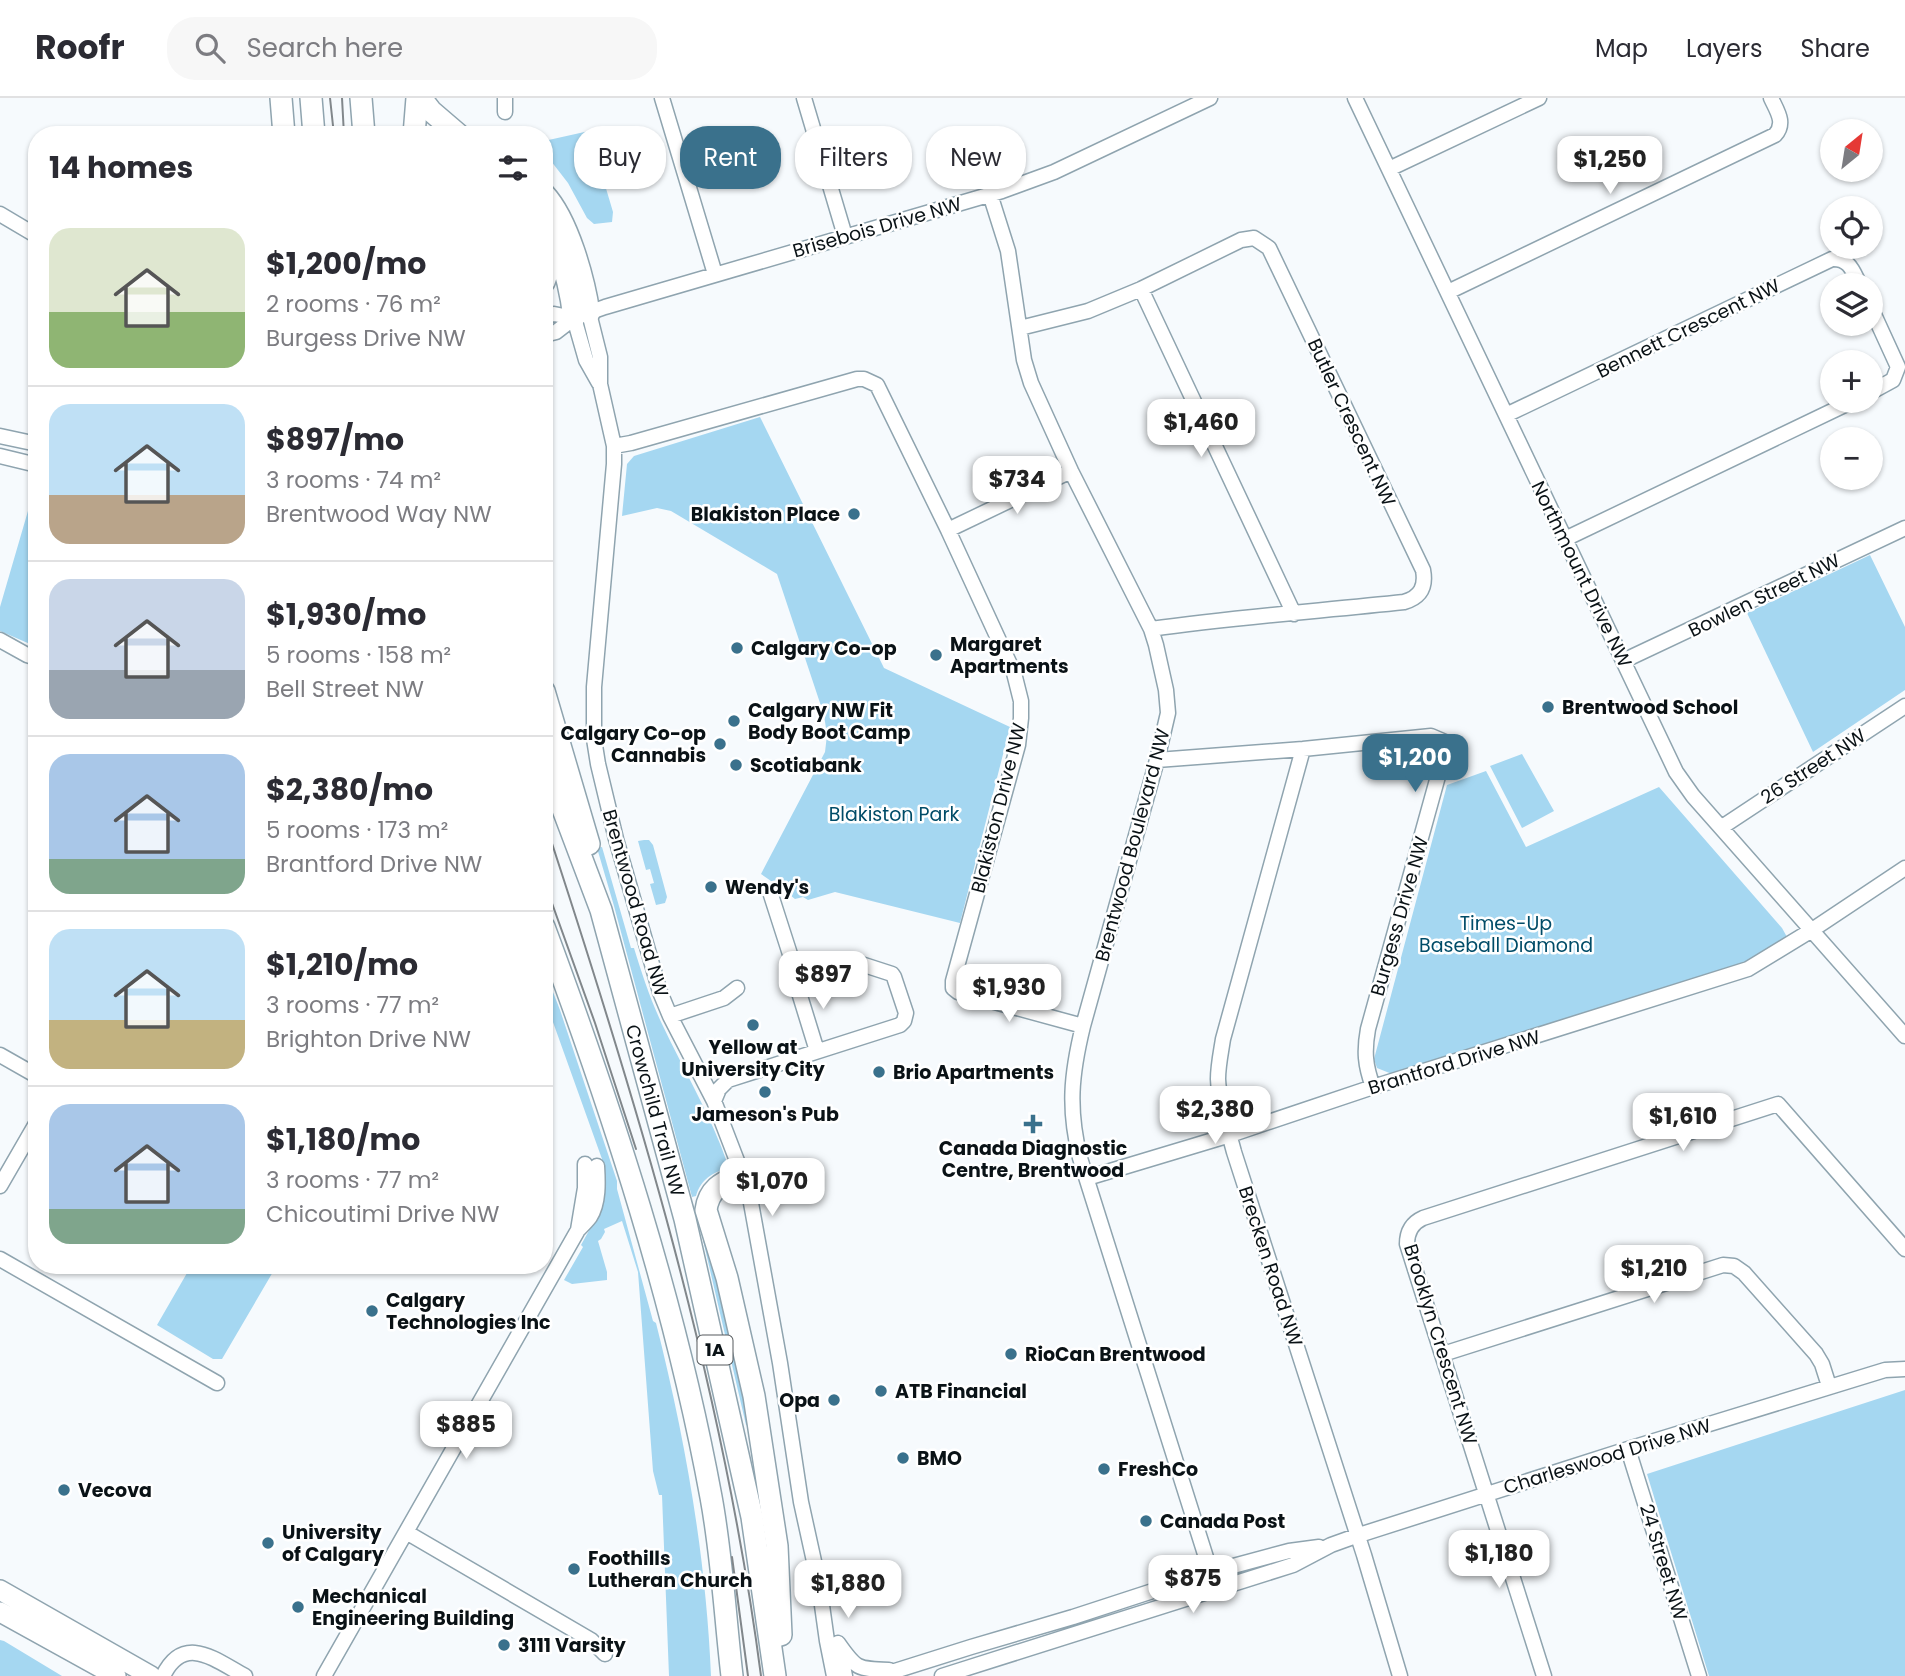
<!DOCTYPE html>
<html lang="en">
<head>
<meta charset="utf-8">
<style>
	body { margin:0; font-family:Poppins,sans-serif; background:#f7f7f7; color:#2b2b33; height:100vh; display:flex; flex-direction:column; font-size:26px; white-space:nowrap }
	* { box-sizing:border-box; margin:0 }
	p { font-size:23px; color:#7c7c81 }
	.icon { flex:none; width:38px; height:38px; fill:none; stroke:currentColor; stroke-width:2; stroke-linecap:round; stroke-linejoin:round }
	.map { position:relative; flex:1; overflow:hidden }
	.drawer { position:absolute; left:28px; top:28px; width:525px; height:1148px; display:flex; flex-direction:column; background:#fff; border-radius:28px; box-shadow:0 2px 5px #0004 }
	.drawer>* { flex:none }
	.hud { position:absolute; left:574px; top:28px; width:665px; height:63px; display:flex; gap:14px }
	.needle { width:46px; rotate:30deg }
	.buttons { position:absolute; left:1820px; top:21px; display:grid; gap:14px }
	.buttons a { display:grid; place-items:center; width:63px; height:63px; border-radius:50%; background:#fff; box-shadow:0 2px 5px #0004; font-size:35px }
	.price { position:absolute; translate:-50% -60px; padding:0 16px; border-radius:14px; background:#fff; color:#222; font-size:23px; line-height:46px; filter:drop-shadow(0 2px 4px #0008) }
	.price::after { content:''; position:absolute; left:50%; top:42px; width:21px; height:16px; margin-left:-10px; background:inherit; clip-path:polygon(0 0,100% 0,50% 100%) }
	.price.selected { background:#3a718c; color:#fff }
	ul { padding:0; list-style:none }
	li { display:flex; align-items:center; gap:21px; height:175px; padding:0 21px }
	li+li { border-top:2px solid #e1e1e2 }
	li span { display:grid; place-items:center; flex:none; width:196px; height:140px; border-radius:21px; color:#555 }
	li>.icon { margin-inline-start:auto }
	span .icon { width:84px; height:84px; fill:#fffc; stroke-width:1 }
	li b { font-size:30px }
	h2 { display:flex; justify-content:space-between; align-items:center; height:84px; padding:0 21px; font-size:30px }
	.pill { padding:0 24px; border-radius:28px; background:#fff; box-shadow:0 2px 5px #0004; font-size:24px; line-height:63px }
	.pill.selected { background:#3a718c; color:#fff }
	header { display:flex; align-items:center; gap:42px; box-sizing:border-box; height:98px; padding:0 35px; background:#fff; border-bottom:2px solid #e1e1e2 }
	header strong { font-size:33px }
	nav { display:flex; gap:38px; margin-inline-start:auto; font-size:24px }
	.search { width:490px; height:63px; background:#f7f7f7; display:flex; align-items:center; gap:18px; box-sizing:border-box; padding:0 24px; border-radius:28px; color:#7c7c81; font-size:26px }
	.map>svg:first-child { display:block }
	.green { fill:#a5d7f1 }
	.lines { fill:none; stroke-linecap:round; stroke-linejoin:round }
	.minor-casing { stroke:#8fa4af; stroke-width:17 }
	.major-casing { stroke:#8fa4af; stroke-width:22 }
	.highway-casing { stroke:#8fa4af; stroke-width:24 }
	.minor { stroke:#fff; stroke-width:14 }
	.major { stroke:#fff; stroke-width:19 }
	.highway { stroke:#fff; stroke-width:21 }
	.tram { stroke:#81878b; stroke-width:2 }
	.poi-dot { fill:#3a718c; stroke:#fff; stroke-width:2.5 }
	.labels { text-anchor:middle; stroke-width:5; stroke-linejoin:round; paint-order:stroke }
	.shield { fill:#fff; stroke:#54595c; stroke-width:2 }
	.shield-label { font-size:18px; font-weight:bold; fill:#0a1216 }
	.street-label { font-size:19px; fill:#0a1216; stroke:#fff }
	.poi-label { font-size:19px; font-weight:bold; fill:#0a1216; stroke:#fff; text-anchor:start }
	.park-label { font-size:19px; fill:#004c68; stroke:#fff }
</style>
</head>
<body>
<header>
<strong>Roofr</strong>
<div class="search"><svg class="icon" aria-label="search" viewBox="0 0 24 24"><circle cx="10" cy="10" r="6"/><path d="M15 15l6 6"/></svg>Search here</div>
<nav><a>Map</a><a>Layers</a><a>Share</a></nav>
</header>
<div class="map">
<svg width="1905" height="1578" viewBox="0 0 1905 1578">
	<rect width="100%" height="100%" fill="#f6fafd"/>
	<!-- green -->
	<path class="green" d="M 589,33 L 613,114 L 612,124 L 594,126 L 587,120 L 568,85 L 544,54 L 544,43 Z
		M 760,319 L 884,570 L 1010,629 L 960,825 L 835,794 L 808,802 L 803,799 L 795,801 L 786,794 L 780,785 L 771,783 L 761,776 L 825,654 L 827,637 L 824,617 L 777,476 L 671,413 L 657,410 L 622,418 L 627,366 L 634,358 Z
		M 37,382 L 37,549 L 0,533 L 0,509 Z
		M 1870,457 L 1905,529 L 1905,592 L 1813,654 L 1747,515 Z
		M 1522,656 L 1554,713 L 1522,730 L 1490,668 Z
		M 1486,673 L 1526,749 L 1659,689 L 1782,830 L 1787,839 L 1748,865 L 1392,976 L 1377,970 L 1374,961 L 1447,687 Z
		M 644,742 L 649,742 L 653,747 L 667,799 L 665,805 L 656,807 L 650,786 L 654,785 L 650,771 L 646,772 L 638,743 Z
		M 602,749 L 631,850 L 634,850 C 642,876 650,901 662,926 C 684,973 711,1017 728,1067 L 728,1070 C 712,1075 701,1081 696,1098 L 692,1099 L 614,808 L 597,750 Z
		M 544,871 L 560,912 L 617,1083 L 617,1091 L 653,1223 L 656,1225 C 685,1340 706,1458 711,1578 L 669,1578 L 662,1397 L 659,1397 L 653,1373 L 638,1174 L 622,1123 L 604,1131 L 605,1134 L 601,1141 L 598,1143 L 607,1174 L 607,1182 L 572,1186 L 564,1182 L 583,1149 L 581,1147 L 597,1118 L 604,1075 L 602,1061 L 544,899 Z
		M 708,1141 L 725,1196 L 749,1328 L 746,1327 L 703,1142 Z
		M 175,1167 L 277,1167 L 222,1261 L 213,1261 L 157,1227 L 187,1175 Z
		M 1905,1292 L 1905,1578 L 1709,1578 L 1647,1376 Z
		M 0,1542 L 4,1543 L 62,1578 L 0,1578 Z"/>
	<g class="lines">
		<!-- minor casing -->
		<g class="minor-casing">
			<path id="minor" d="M 505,0 L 505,14
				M 662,0 L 715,176
				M 804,0 L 845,138
				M 1355,0 L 1676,674 L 1693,698 L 1905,938
				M 1389,71 L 1539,0
				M 990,96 L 1008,153 L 1024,262 L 1031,285 L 1071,373 L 1151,531 L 1156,547 L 1166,592 L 1168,615 L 1157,662 L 1083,928 C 1071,977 1068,1011 1080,1060 L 1216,1491
				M 0,116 L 37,138
				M 1141,191 L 1294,516
				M 1448,194 L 1775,37 C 1786,25 1777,13 1771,0
				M 1871,210 L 1898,269 L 1893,282 L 1871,294
				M 589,215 L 600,259 L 600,286 L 614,348 L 614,366 L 594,589 L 594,641 L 598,666 L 616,741 L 660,894 L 670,918 L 714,1003 L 749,1094 L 780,1265 L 801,1404 L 819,1486 L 827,1543 L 834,1578
				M 544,218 L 554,216 L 574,220
				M 574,220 L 586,262 L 599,285
				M 1020,230 L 1088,213 L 1141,191 L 1241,142 L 1254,140 L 1269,150 L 1423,472 C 1426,488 1421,499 1404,504 C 1320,513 1235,519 1151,531
				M 544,237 L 556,234 L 574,220 L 605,209 L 1002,93 L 1054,74 L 1210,0
				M 1506,317 L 1832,161 C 1850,160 1853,174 1860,187
				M 0,338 L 37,346
				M 614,348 L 631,345 L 857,281 L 864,281 L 877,287 L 948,432 L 1014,575 L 1021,603 L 1021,620 L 1018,647 L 953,883 L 953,890 L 958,894 L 1083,928
				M 0,358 L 37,367
				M 948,432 L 1071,373
				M 1565,441 L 1853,303
				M 0,542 L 27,557 L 37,560
				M 1623,563 L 1905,430
				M 1303,651 L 1223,941 C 1221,954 1218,968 1218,981 C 1219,1005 1228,1031 1234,1054 L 1364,1457 L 1400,1578
				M 1157,662 L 1303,651 L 1431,638 L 1445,644 L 1445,653 L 1368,931 C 1364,953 1365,967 1373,989
				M 1722,729 L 1905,608
				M 771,797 L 797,878 L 797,888 L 817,953
				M 670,918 L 724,900 L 737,890
				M 0,957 L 37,978
				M 714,1003 L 719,991 L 728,982 L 900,927 L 904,923 L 906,915 L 894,879 L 892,876 L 855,864 L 848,864 L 797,878
				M 1087,1080 L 1230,1037 L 1373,989 L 1748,871 L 1812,832 L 1905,770
				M 0,1088 L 37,1024
				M 578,1132 L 585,1090 L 585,1066
				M 0,1161 L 217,1285
				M 1443,1256 L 1723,1167 L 1734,1168 L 1744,1175 L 1816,1256 L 1822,1266 L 1829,1288
				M 1628,1351 L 1699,1578
				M 406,1434 L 591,1542 L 605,1556
				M 838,1545 C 856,1571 857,1571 889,1572
				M 840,1554 L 845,1578
				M 163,1578 C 184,1535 215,1562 245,1578
				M 324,1578 L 578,1132 C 582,1128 587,1123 590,1119 C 599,1105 598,1084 597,1068
				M 879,1578 L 971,1549 L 1073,1519 L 1211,1474 L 1289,1453 L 1319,1449
				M 942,1578 L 1293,1467 L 1331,1447 L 1356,1438 L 1628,1351 L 1885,1272 L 1905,1271
				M 1544,1578 L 1407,1146 C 1407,1134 1412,1125 1423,1120 L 1778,1006 L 1905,1151"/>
		</g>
		<!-- major casing -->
		<g class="major-casing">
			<path id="major" d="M 0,1492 L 151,1578
				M 0,1514 L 116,1578"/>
		</g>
		<!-- highway casing -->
		<g class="highway-casing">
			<g id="highway">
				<path d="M 281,0 L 284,37"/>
				<path d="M 311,0 L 314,37"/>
				<path d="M 361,0 L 364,37"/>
				<path d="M 421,0 L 431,13 L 459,37"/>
				<path d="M 414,37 L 417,0"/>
				<path d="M 544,96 C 568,122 584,181 589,215"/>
				<path d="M 544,122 C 561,152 570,186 574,220"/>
				<path d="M 544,184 L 551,164 L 554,146"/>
				<path d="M 544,593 L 589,746"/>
				<path id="s1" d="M 544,661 L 601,812 L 685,1121 L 752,1419 L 775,1578"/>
				<path d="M 544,829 C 613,1014 675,1204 711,1399 C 722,1458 725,1518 732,1578"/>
				<path d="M 743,1075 C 724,1084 709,1089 706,1112 L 727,1180 L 754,1298 L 777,1448 L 781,1537"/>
			</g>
		</g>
		<!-- minor -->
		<use href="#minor" class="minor"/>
		<!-- major -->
		<use href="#major" class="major"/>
		<!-- highway -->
		<use href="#highway" class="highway"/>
		<!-- tram -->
		<path class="tram" d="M 330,0 L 334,37
			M 342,0 L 344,37
			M 544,721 C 636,1001 723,1285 761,1578
			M 544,783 L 595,925 L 636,1051
			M 732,1459 L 748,1578"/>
	</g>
	<!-- markers -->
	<g class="poi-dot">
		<circle cx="854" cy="416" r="7"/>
		<circle cx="737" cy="550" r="7"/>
		<circle cx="936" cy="557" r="7"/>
		<circle cx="1548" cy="609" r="7"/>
		<circle cx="734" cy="623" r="7"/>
		<circle cx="720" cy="646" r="7"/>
		<circle cx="736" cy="667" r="7"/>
		<circle cx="711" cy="789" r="7"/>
		<circle cx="753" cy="927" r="7"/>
		<circle cx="879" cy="974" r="7"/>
		<circle cx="765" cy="994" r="7"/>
		<path d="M1029.5 1015.5h7v7h7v7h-7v7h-7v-7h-7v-7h7z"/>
		<circle cx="372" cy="1213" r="7"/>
		<circle cx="1011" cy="1256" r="7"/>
		<circle cx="881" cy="1293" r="7"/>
		<circle cx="834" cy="1302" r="7"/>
		<circle cx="903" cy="1360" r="7"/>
		<circle cx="1104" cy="1371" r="7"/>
		<circle cx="64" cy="1392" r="7"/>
		<circle cx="1146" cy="1423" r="7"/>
		<circle cx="268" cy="1445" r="7"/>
		<circle cx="574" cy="1471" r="7"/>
		<circle cx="298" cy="1509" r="7"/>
		<circle cx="504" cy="1547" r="7"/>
	</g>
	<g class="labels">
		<!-- shield labels -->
		<rect class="shield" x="697.5" y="1237.5" width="35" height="29" rx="5"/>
		<g class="shield-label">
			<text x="715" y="1258">1A</text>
		</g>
		<!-- street labels -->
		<g class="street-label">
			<text transform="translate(877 129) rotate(-16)" y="7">Brisebois Drive NW</text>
			<text transform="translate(1688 230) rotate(-26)" y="7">Bennett Crescent NW</text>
			<text transform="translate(1352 324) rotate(65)" y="7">Butler Crescent NW</text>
			<text transform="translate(1582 476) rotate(64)" y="7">Northmount Drive NW</text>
			<text transform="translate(1764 497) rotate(-26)" y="7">Bowlen Street NW</text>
			<text transform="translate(1813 668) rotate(-33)" y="7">26 Street NW</text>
			<text transform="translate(998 710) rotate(-76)" y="7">Blakiston Drive NW</text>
			<text transform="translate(1132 747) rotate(-75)" y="7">Brentwood Boulevard NW</text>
			<text transform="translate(636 805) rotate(74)" y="7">Brentwood Road NW</text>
			<text transform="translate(1399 818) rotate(-74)" y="7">Burgess Drive NW</text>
			<text transform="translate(1454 964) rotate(-17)" y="7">Brantford Drive NW</text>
			<text dy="7" stroke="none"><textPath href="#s1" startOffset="369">Crowchild Trail NW</textPath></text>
			<text transform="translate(1271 1168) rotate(72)" y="7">Brecken Road NW</text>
			<text transform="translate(1441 1246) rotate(73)" y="7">Brooklyn Crescent NW</text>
			<text transform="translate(1607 1358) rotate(-17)" y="7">Charleswood Drive NW</text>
			<text transform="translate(1664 1464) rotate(73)" y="7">24 Street NW</text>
		</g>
		<!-- poi labels -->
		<g class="poi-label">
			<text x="840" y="423" text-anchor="end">Blakiston Place</text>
			<text x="950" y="553">Margaret<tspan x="950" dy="22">Apartments</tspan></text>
			<text x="751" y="557">Calgary Co-op</text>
			<text x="1562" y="616">Brentwood School</text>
			<text x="748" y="619">Calgary NW Fit<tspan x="748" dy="22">Body Boot Camp</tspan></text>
			<text x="706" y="642" text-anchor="end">Calgary Co-op<tspan x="706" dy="22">Cannabis</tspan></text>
			<text x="750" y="674">Scotiabank</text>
			<text x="725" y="796">Wendy's</text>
			<text x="753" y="956" text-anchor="middle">Yellow at<tspan x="753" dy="22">University City</tspan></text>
			<text x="893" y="981">Brio Apartments</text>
			<text x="765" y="1023" text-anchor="middle">Jameson's Pub</text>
			<text x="1033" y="1057" text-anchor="middle">Canada Diagnostic<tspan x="1033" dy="22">Centre, Brentwood</tspan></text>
			<text x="386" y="1209">Calgary<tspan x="386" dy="22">Technologies Inc</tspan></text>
			<text x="1025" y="1263">RioCan Brentwood</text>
			<text x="895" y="1300">ATB Financial</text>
			<text x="820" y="1309" text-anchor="end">Opa</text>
			<text x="917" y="1367">BMO</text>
			<text x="1118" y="1378">FreshCo</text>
			<text x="78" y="1399">Vecova</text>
			<text x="1160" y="1430">Canada Post</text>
			<text x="282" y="1441">University<tspan x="282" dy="22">of Calgary</tspan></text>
			<text x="588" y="1467">Foothills<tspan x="588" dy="22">Lutheran Church</tspan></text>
			<text x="312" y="1505">Mechanical<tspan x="312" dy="22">Engineering Building</tspan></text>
			<text x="518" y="1554">3111 Varsity</text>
		</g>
		<!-- park labels -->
		<g class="park-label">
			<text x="894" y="723">Blakiston Park</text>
			<text x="1506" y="832">Times-Up<tspan x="1506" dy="22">Baseball Diamond</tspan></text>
		</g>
	</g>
</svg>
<div class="buttons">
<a><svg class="needle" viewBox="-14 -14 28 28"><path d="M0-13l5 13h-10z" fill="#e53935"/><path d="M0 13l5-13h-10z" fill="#7c7c81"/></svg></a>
<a><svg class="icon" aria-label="locate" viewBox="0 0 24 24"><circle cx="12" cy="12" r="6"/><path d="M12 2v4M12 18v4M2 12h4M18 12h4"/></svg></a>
<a><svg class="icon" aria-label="layers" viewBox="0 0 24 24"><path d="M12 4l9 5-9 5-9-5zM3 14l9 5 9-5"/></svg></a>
<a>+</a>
<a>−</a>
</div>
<b class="price" style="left:1610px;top:98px">$1,250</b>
<b class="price" style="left:1201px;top:361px">$1,460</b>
<b class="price" style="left:1017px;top:418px">$734</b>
<b class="price selected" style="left:1415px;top:696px">$1,200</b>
<b class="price" style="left:823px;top:913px">$897</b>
<b class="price" style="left:1009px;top:926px">$1,930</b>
<b class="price" style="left:1215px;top:1048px">$2,380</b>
<b class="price" style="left:1683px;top:1055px">$1,610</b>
<b class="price" style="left:772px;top:1120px">$1,070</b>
<b class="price" style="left:1654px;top:1207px">$1,210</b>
<b class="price" style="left:466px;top:1363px">$885</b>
<b class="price" style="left:1499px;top:1492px">$1,180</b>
<b class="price" style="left:1193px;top:1517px">$875</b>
<b class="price" style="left:848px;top:1522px">$1,880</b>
<div class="hud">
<a class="pill">Buy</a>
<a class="pill selected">Rent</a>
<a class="pill">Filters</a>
<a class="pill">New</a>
</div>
<section class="drawer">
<h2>14 homes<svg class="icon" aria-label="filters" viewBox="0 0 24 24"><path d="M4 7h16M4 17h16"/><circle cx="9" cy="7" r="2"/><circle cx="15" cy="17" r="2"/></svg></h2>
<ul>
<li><span style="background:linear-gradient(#dfe7d0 60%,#8fb573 0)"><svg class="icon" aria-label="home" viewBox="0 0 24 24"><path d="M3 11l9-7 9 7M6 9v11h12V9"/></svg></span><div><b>$1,200/mo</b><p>2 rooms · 76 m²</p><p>Burgess Drive NW</p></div></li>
<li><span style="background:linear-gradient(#bfe0f5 65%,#b9a48a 0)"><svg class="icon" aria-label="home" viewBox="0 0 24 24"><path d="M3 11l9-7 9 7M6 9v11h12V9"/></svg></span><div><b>$897/mo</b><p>3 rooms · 74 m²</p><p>Brentwood Way NW</p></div></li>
<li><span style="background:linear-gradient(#c9d6e8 65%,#9aa5b1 0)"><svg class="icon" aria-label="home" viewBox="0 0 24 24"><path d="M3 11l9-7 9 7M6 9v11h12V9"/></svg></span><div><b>$1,930/mo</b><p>5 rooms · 158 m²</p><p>Bell Street NW</p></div></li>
<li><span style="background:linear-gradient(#a9c7e8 75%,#7fa58c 0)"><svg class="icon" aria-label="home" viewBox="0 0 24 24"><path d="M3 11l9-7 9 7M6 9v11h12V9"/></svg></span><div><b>$2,380/mo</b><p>5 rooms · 173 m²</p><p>Brantford Drive NW</p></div></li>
<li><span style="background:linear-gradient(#bfe0f5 65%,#c2b280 0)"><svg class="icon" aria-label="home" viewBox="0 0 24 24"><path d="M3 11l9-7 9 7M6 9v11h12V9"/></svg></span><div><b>$1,210/mo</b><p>3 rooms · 77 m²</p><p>Brighton Drive NW</p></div></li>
<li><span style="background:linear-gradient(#a9c7e8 75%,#7fa58c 0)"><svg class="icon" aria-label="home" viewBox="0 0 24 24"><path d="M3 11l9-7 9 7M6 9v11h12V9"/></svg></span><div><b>$1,180/mo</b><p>3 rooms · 77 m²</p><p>Chicoutimi Drive NW</p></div></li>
</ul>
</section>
</div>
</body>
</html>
